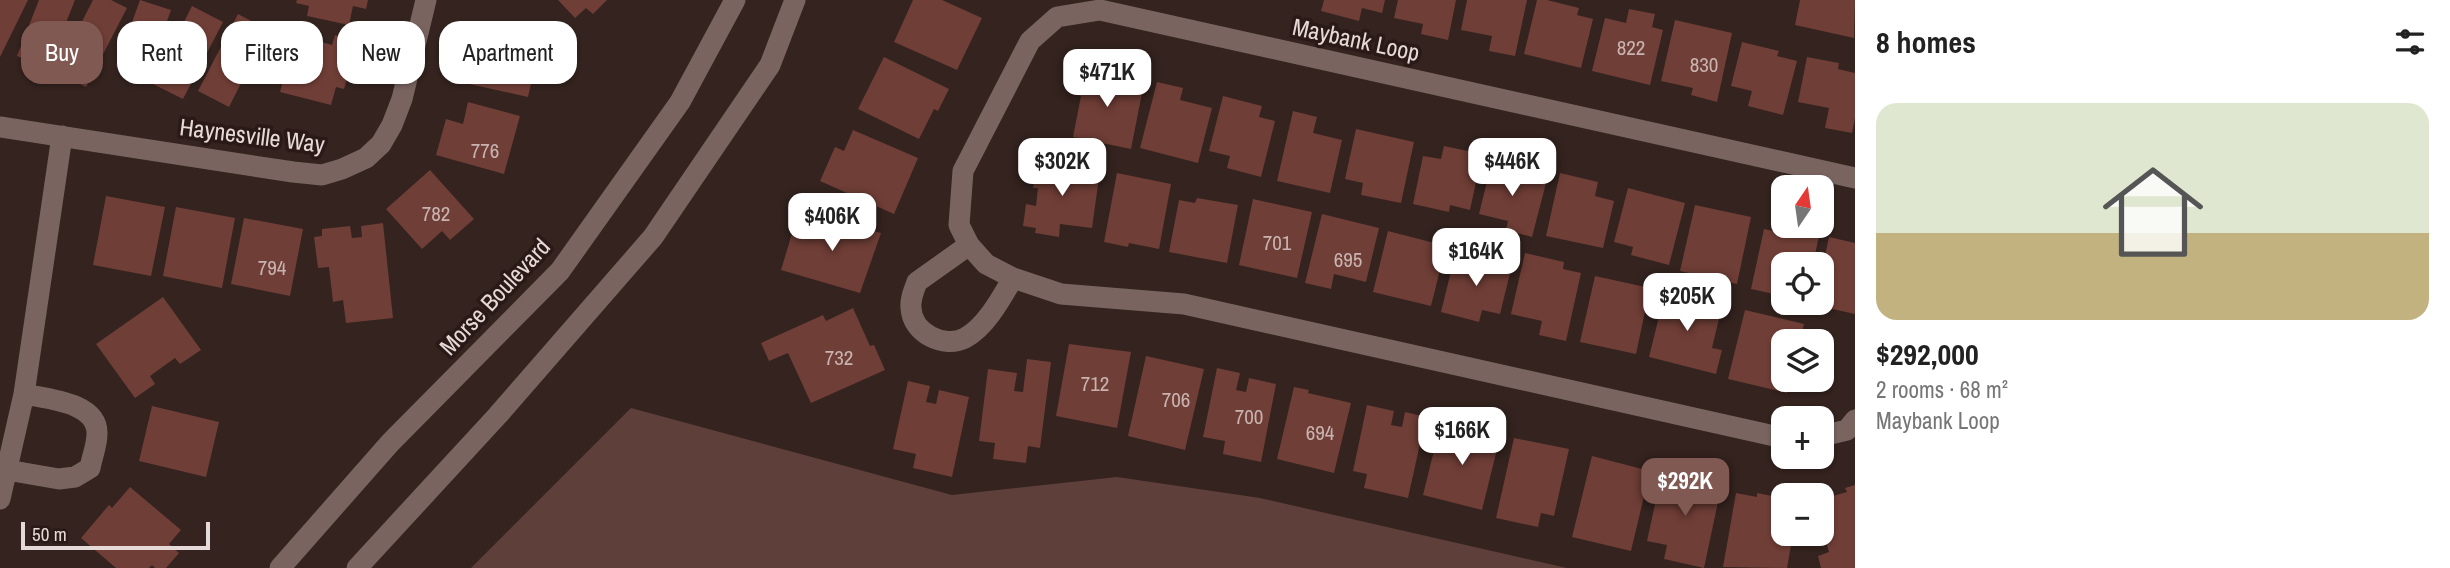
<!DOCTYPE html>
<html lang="en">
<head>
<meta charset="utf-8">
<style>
	body { margin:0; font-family:"Archivo Narrow",sans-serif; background:#f2f2f2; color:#222; height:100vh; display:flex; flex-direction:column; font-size:26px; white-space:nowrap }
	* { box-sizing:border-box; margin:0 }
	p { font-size:23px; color:#767676 }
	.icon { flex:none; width:38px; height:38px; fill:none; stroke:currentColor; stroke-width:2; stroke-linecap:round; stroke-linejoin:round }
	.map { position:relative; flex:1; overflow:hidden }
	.details { display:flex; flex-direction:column; background:#fff; width:595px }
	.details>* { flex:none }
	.top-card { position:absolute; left:21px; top:21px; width:665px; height:63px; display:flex; gap:14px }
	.needle { width:46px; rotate:13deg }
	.fabs { position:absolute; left:1771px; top:175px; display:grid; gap:14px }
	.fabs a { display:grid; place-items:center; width:63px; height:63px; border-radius:14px; background:#fff; box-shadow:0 2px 5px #0004; font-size:35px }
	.scale { position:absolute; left:21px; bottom:18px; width:189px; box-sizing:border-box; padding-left:7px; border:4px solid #e6dad8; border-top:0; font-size:19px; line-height:24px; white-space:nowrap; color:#e6dad8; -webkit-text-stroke:5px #2a1916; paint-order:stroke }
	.price { position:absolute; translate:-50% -60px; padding:0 16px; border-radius:14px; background:#fff; color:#222; font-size:23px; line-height:46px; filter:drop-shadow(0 2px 4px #0008) }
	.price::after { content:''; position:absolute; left:50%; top:42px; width:21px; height:16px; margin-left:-10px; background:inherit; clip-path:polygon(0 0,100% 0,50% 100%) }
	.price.selected { background:#815953; color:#fff }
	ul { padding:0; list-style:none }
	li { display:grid; align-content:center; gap:14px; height:371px; padding:0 21px }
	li+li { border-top:2px solid #e0e0e0 }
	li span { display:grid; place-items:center; height:217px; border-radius:21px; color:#555 }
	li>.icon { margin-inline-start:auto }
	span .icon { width:126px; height:126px; fill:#fffc; stroke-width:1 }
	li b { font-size:30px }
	h2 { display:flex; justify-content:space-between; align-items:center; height:84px; padding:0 21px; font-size:30px }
	.chip { padding:0 24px; border-radius:21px; background:#fff; box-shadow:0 2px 5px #0004; font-size:24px; line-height:63px }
	.chip.selected { background:#815953; color:#fff }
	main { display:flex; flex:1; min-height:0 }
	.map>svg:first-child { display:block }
	.green { fill:#5f3f39 }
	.building { fill:#6f3e36 }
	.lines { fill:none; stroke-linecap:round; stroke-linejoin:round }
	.street { stroke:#796460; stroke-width:21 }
	.secondary { stroke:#796460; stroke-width:21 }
	.labels { text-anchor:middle; stroke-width:7; stroke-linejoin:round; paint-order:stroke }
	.number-label { font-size:21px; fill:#c8b3b0 }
	.street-label { font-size:24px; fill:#e6dad8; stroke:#2a1916 }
</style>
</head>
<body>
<main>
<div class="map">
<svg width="1855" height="568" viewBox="0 0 1855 568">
	<rect width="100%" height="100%" fill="#34231f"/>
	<!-- green -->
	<path class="green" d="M 631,408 L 952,495 L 1117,477 L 1260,498 L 1567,568 L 471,568 Z"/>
	<!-- building -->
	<path class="building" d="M 0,0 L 28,0 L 0,57 Z
		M 39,0 L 75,0 L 48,68 L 17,56 Z
		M 93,0 L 111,0 L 127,8 L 86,87 L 56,72 Z
		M 140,0 L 171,10 L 147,77 L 116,66 Z
		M 297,0 L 368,0 L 366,9 L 353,6 L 349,25 L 307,16 L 309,6 L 296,3 Z
		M 558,0 L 607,0 L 593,14 L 586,8 L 575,18 Z
		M 913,0 L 942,0 L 982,18 L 957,70 L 894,42 Z
		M 1324,0 L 1385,0 L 1382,13 L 1362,8 L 1359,21 L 1321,11 Z
		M 1398,0 L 1456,0 L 1448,40 L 1421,34 L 1423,24 L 1394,18 Z
		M 1467,0 L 1527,0 L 1515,56 L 1489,51 L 1492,36 L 1461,30 Z
		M 1537,0 L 1547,0 L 1579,8 L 1577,15 L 1593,19 L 1581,68 L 1524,54 Z
		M 1800,0 L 1855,0 L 1854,38 L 1795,25 Z
		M 192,6 L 223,22 L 183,99 L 153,84 Z
		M 1629,9 L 1655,14 L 1652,27 L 1663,30 L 1650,85 L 1592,71 L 1605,18 L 1626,23 Z
		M 238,14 L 268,30 L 229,107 L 198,91 Z
		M 1675,20 L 1732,33 L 1717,102 L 1691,95 L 1693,88 L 1661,81 Z
		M 472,25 L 541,40 L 528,97 L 460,82 Z
		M 335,35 L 358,41 L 344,89 L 336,87 L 331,105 L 280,92 L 290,54 L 296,55 L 301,36 L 332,45 Z
		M 1742,42 L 1779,51 L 1777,56 L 1797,61 L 1783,115 L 1748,106 L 1752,91 L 1731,86 Z
		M 884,57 L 949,89 L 938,111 L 934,109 L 919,139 L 858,109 Z
		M 1807,57 L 1839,63 L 1838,69 L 1855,73 L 1855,118 L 1852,133 L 1825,128 L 1829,108 L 1798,102 Z
		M 1075,70 L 1144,83 L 1131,149 L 1073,137 L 1081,96 L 1070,93 Z
		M 1157,82 L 1183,88 L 1180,100 L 1212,108 L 1198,163 L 1140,148 Z
		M 1223,96 L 1262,106 L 1259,117 L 1275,121 L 1261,177 L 1227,168 L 1230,156 L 1209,151 Z
		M 468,102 L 520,116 L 504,174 L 436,155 L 446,119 L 463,124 Z
		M 1293,111 L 1317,117 L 1313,133 L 1342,140 L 1330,193 L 1277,181 Z
		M 1356,129 L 1414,142 L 1401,203 L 1361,195 L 1363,183 L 1345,179 Z
		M 853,130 L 918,158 L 894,214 L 820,181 L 835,147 L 844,151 Z
		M 1444,146 L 1482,154 L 1470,210 L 1450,205 L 1449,212 L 1413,204 L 1423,156 L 1441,159 Z
		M 1038,157 L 1071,162 L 1069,176 L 1081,178 L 1082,167 L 1100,170 L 1092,228 L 1060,224 L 1059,237 L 1035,233 L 1036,228 L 1023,226 L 1026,204 L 1036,206 L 1038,188 L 1033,188 Z
		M 1493,157 L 1519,164 L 1516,176 L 1546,183 L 1532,237 L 1506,230 L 1508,221 L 1479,214 Z
		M 430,170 L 474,219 L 450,240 L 442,231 L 422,249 L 386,209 Z
		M 1117,173 L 1171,184 L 1159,249 L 1129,243 L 1128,247 L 1104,242 Z
		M 1560,173 L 1598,182 L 1595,196 L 1614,201 L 1603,248 L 1546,236 Z
		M 1628,188 L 1685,203 L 1669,265 L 1631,255 L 1633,247 L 1614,242 Z
		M 106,196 L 165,207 L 151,276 L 93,265 Z
		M 1197,198 L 1238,205 L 1227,263 L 1169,252 L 1179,200 L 1195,203 Z
		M 1253,199 L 1312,212 L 1297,278 L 1239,265 Z
		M 1695,205 L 1751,217 L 1737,284 L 1680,271 Z
		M 176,207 L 235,218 L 222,288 L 163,276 Z
		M 812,214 L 881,233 L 860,293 L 781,270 L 793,230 L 806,234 Z
		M 1322,214 L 1379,228 L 1366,282 L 1334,274 L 1331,289 L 1305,283 Z
		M 244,218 L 303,229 L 290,296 L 231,284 Z
		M 383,223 L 393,318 L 346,323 L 343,300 L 333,302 L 329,267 L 318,268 L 314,237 L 322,236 L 322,229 L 350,226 L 352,238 L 362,237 L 361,226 Z
		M 1781,223 L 1783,226 L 1820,231 L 1813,264 L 1783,264 L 1783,296 L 1751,289 L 1764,229 L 1779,232 Z
		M 1388,231 L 1446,246 L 1431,306 L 1373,292 Z
		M 1829,237 L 1855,243 L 1855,314 L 1810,304 L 1822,303 L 1822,270 Z
		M 1525,253 L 1564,262 L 1563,269 L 1581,273 L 1566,341 L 1539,335 L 1542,321 L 1511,314 Z
		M 1475,256 L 1512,265 L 1500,314 L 1482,310 L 1479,322 L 1441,312 L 1454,259 L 1473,264 Z
		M 1595,276 L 1650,288 L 1636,354 L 1580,342 Z
		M 1665,292 L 1722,306 L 1712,348 L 1722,350 L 1716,374 L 1649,357 Z
		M 163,297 L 201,350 L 180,364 L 175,358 L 150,376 L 155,384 L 135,398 L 96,344 Z
		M 853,308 L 870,346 L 874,345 L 885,370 L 811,403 L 788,353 L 769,361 L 761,343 L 823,315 L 826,321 Z
		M 1745,310 L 1804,324 L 1800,341 L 1783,341 L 1783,380 L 1791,380 L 1787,393 L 1728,379 Z
		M 1069,344 L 1131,352 L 1117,428 L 1056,416 Z
		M 1146,356 L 1204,369 L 1185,450 L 1128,436 Z
		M 1027,359 L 1051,362 L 1040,448 L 1028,446 L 1026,463 L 993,459 L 995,443 L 979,441 L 988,369 L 1017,373 L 1014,391 L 1023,392 Z
		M 1217,368 L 1240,373 L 1236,390 L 1246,392 L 1249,378 L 1276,384 L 1261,462 L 1223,454 L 1225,441 L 1203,437 Z
		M 908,381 L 930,386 L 926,402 L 936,404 L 939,390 L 969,397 L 952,477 L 913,468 L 916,454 L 893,449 Z
		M 1294,387 L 1309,390 L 1308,393 L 1351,403 L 1334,473 L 1277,459 Z
		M 1367,405 L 1394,411 L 1391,425 L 1402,427 L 1405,412 L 1426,417 L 1408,498 L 1364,488 L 1367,474 L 1353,471 Z
		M 152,406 L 219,422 L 206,477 L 139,461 Z
		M 1440,426 L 1480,436 L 1482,428 L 1501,433 L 1482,510 L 1423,495 Z
		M 1514,438 L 1569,449 L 1554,516 L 1541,513 L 1538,527 L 1496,518 Z
		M 1592,456 L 1650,471 L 1631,551 L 1572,537 Z
		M 1662,472 L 1722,483 L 1704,568 L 1664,559 L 1667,545 L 1647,541 Z
		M 1855,485 L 1855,568 L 1821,568 L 1818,556 L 1829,552 L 1822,527 L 1822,499 L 1847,492 L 1845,488 Z
		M 130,487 L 181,530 L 169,544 L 179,553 L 166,568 L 155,568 L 152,565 L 149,568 L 116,568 L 81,538 L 109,505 L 112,508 Z
		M 1736,493 L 1757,497 L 1757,493 L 1783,498 L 1783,534 L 1793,534 L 1787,568 L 1723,567 Z"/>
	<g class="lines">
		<!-- street -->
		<path class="street" d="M 0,127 L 293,172 L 322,175 L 342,169 L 366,158 L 381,144 L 392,125 L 402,99 L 426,0
			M 969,245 L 917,282 C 914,290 910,299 911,308 C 912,333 944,349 965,338 C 986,327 1002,297 1013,278
			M 1822,436 L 1847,430 L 1855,420
			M 1783,438 L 1184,304 L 1061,294 L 1013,278 L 986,264 L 969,245 L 959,225 L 963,171 L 1030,41 L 1057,17 L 1100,10 L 1855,178
			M 7,470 L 59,479 L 75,477 L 90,468 C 92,457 97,445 97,434 C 98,402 47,399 24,394
			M 0,499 L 24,394 L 62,136"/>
		<!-- secondary -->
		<path class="secondary" d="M 280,568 L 390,443 L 560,271 L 680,102 L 735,0
			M 357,568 L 498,415 L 653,237 L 770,65 L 795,0"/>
	</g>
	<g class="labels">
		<!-- number labels -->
		<g class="number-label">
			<text x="1631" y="55">822</text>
			<text x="1704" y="72">830</text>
			<text x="485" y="158">776</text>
			<text x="436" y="221">782</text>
			<text x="1277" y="250">701</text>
			<text x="1348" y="267">695</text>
			<text x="272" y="275">794</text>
			<text x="839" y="365">732</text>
			<text x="1095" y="391">712</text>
			<text x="1176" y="407">706</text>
			<text x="1249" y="424">700</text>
			<text x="1320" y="440">694</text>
		</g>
		<!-- street labels -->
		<g class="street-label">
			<text transform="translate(1356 40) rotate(12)" y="8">Maybank Loop</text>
			<text transform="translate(252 136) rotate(7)" y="8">Haynesville Way</text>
			<text transform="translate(495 297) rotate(-47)" y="8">Morse Boulevard</text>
		</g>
	</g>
</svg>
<div class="fabs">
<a><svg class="needle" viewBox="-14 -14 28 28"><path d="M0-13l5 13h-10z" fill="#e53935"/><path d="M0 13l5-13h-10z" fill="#767676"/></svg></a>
<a><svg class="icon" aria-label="locate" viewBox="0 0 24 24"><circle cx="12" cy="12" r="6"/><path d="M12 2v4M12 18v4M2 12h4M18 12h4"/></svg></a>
<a><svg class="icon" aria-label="layers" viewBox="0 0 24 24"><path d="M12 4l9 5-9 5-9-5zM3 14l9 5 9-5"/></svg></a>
<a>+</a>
<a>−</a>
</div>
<div class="scale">50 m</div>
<b class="price" style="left:1107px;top:109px">$471K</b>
<b class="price" style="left:1062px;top:198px">$302K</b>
<b class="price" style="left:1512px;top:198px">$446K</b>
<b class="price" style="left:832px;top:253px">$406K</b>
<b class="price" style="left:1476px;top:288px">$164K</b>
<b class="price" style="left:1687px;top:333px">$205K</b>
<b class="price" style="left:1462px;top:467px">$166K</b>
<b class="price selected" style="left:1685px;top:518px">$292K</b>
<div class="top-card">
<a class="chip selected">Buy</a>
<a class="chip">Rent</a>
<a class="chip">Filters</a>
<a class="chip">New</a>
<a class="chip">Apartment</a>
</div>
</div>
<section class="details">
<h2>8 homes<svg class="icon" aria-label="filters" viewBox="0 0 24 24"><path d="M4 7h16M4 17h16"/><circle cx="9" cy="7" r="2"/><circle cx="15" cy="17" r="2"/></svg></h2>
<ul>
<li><span style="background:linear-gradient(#dfe7d0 60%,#c2b280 0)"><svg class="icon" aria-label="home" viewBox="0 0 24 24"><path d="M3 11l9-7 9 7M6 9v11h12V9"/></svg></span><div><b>$292,000</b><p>2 rooms · 68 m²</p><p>Maybank Loop</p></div></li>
</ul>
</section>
</main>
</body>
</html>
